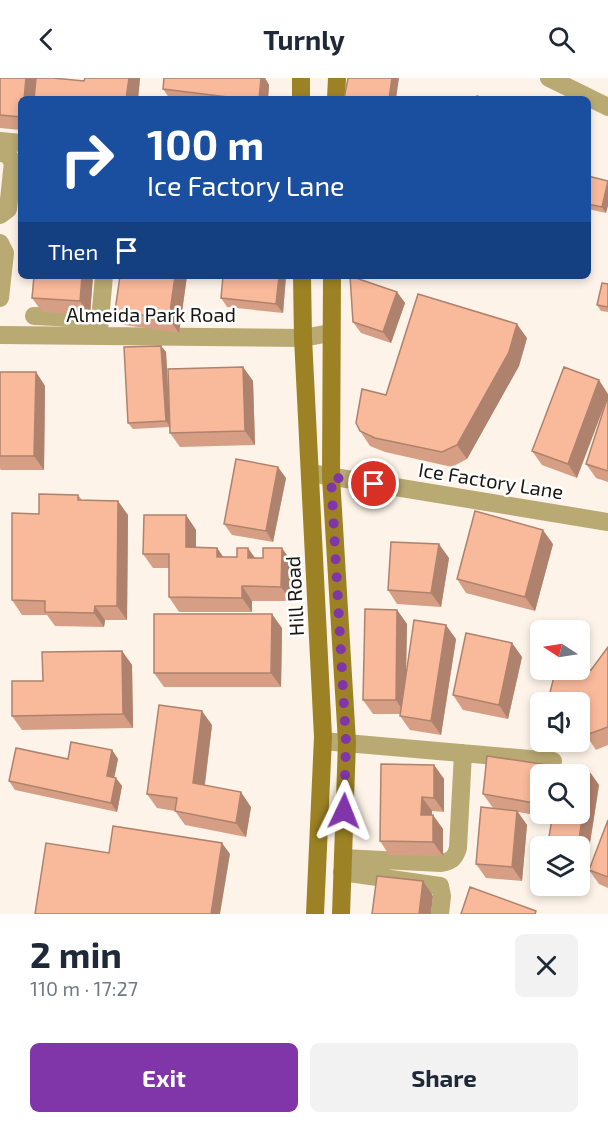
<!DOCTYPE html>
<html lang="en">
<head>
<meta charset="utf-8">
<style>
	body { margin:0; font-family:"Exo 2",sans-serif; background:#f2f2f3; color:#1f2937; height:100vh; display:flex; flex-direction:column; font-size:22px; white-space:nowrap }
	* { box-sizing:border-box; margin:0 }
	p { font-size:20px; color:#747a83 }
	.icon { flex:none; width:33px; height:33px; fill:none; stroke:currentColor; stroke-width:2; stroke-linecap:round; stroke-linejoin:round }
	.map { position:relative; height:836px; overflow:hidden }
	.panel { display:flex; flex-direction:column; background:#fff; flex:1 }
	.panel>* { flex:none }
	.banner { position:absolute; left:18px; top:18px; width:573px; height:183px; border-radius:9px; box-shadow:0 3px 9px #0003; background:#1a4fa0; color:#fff; overflow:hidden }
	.needle { width:39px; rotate:282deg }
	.fabs { position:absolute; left:530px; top:542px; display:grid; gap:12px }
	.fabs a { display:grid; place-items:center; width:60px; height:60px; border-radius:9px; background:#fff; box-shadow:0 3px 9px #0003; font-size:30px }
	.pin { position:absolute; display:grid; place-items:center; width:51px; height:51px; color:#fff; margin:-26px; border:3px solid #fff; border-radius:50%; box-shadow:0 2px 6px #0007 }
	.me { position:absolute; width:66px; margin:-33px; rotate:2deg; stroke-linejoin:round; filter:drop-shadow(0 0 4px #0008) }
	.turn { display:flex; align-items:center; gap:21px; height:126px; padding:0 30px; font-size:27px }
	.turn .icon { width:78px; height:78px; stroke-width:2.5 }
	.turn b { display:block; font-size:42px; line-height:51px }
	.then { display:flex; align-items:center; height:57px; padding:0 30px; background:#0003; gap:12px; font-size:22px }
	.round { display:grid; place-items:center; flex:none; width:63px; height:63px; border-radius:9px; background:#f2f2f3 }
	.overview { display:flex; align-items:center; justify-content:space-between; height:102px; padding:0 30px }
	h1 { font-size:36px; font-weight:700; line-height:45px }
	.button { display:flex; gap:12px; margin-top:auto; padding:12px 30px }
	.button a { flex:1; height:69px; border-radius:9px; background:#8036a9; color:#fff; font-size:24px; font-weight:700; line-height:69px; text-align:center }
	.button a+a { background:#f2f2f3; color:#1f2937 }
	header { display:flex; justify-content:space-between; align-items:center; height:78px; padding:0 30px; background:#fff; font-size:27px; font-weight:700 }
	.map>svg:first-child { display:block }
</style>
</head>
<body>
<header><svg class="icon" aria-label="back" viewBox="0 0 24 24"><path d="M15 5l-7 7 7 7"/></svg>Turnly<svg class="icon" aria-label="search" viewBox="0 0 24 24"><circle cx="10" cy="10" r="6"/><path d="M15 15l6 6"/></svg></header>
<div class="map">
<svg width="608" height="836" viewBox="0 0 608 836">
	<rect width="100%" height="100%" fill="#fdf3e8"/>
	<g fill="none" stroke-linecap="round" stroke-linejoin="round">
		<path stroke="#b9a972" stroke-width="18" d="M549,0l59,29
			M0,63l21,2
			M0,75l7,1 6,8 -5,47 -8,6
			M0,165l5,10 -5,45
			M34,238l66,3
			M99,253l5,-55
			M0,257l303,3 27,-5
			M310,395l298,49
			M323,663l230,20
			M343,780l98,5c11,-2 14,-5 17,-15l5,-95
			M342,794l98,14 2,10 -2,18"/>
		<path stroke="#9c8224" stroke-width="18" d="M301,0v21
			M336,21l1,-21
			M302,198l1,62 20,399 -8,177
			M332,198l-1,201 16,265 -6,172"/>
	</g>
	<path fill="#d69f85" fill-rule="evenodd" d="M0,0l84,3 1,-3h55l-2,21h-117v31l-21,-2z
		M164,0h101l4,7 -1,14h-98l-7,-10z
		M588,98l18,37 -18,-4z
		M34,198h59l-3,39 -48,-3 -10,-14z
		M187,198l-8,57 -54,-8 -10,-14z
		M286,198l-3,37 -56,-6 -6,-9z
		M608,206v28l-7,-1 -4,-6z
		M397,214l8,11 -14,40 -30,-10 -8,-11z
		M527,260l-8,28 -52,93 -15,8 -67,-15 -15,-6 -10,-15 26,-36z
		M161,268l5,6 4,75 -37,2 -5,-6z
		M243,289l10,14 2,64 -75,2 -10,-14z
		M564,289l13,111 -35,-13 -10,-14z
		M0,294h36l9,14 -1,84h-43l-1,-1z
		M608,318v86l-12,-4 -10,-14z
		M286,400l-13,64 -41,-7 -8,-11z
		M78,417l4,5 46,15 -1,105h-22l-1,7 -49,-1 -8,-11h-25l-10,-15 27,-86z
		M186,437l10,15v18h21l6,9 32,1 37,4 -1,39h-39v11h-73l-10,-15v-29h-16l-10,-14z
		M553,466l-18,67 -69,-18 -9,-14z
		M449,480l-8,49 -44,-3 -9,-14z
		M397,532l10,14 -1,53 50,-38 -15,96 -31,-5 -10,-14 1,-2h-28l-10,-14z
		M282,550l-1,59h-117l-10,-14z
		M512,565l10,14 -14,62 -45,-9 -10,-15z
		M608,569v98l-12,5 -10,-15 -5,-18h-2v-15h-29l-2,-2 43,-30z
		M122,573l10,14 1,63 -111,2 -10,-14 31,-35z
		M212,647l-7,60 46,22 -5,30 -61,-12 -10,-14 -18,-3 -10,-14z
		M112,672l6,9 -4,18 8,9 -5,26 -102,-22 -6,-9 59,-22z
		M487,678l102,15 10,14 -12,77 -8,-1v-15h-29l-2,-3 4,-25 -34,-6 9,13 -5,56 -36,-3 -10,-14 5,-57 16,2 -4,-1 -10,-14zM540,696h39v39h-39z
		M434,687l10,14v33l-12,-1v4l11,14v27l-54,-1 -9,-14z
		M608,742v68l-9,-4 -10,-14z"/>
	<path fill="#ae826c" d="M26,0h12l-2,21h-12z
		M129,0h11l-2,21h-12z
		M261,0h4l4,7 -1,14h-9z
		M392,0h7l-3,21h-7z
		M608,104v24l-2,7 -4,-6z
		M82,198h11l-3,39 -10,-14z
		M175,198h12l-8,57 -10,-14z
		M279,198h7l-3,37 -7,-9z
		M397,214l8,11 -14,40 -8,-11z
		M517,246l10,14 -8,28 -52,93 -10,-14z
		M161,268l5,6 4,75 -4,-6z
		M243,289l10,14 2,64 -10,-14z
		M36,294l9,14 -1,84 -10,-14z
		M599,302l9,14v2l-31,82 -9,-14z
		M278,389l8,11 -13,64 -7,-11z
		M118,423l10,14 -1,105 -10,-14z
		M186,437l10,15v32l-10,-15z
		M543,452l10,14 -18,67 -10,-14z
		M439,466l10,14 -8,49 -10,-14z
		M217,470l10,14 -10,-5z
		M248,470l10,14 -10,-4z
		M282,470l10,14 -1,39 -10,-14z
		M242,508l10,15v11l-10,-14z
		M95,528l10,14 -1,7 -10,-14z
		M397,532l10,14 -2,90 -9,-14z
		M272,536l10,14 -1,59 -10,-14z
		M446,547l10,14 -15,96 -10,-14z
		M512,565l10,14 -14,62 -9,-14z
		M122,573l10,14 1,63 -10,-14z
		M202,633l10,14 -9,72 -10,-14z
		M112,672l6,9 -5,25 -6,-8z
		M434,687l10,14v33l-10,-14z
		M589,693l10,14 -12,77 -8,-12v-4h-1z
		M116,700l6,8 -5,26 -6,-9z
		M241,714l10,15 -5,30 -10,-14z
		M422,719l10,14 -1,18 -10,-14z
		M517,733l10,14 -5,56 -10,-14z
		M433,737l10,14v27l-10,-14z
		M222,765l8,11 -10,60h-9z
		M423,803l10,15 -2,18h-12z"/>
	<path fill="#f9b99b" stroke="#ae826c" stroke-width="1.5" d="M0,0h26l-2,21h-3v18l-21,-2z
		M36,0h17l31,3 1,-3h44l-3,21h-92z
		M164,0h97l-2,21h-15l-81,-10z
		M348,0h44l-3,21h-45z
		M477,18l9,3h-10z
		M588,98l20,5 -6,26 -14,-3z
		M34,198h48l-2,25 -48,-3z
		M120,198h55l-6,43 -54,-8z
		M223,198h56l-3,28 -55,-6z
		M350,198l47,16 -14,40 -30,-10z
		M602,205l6,1v23l-11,-2z
		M418,216l99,30 -8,28 -52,93 -15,7 -67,-14 -15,-7 -4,-8 6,-34 24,6z
		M161,268l5,75 -38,2 -4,-76z
		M243,289l2,64 -75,2 -2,-64z
		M564,289l35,13 -31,84 -36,-13z
		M0,294h36l-2,84h-34z
		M608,318v75l-22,-7z
		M236,381l42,8 -12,64 -42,-7z
		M39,416l39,1v5l40,1 -1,105h-22l-1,7 -49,-1v-11l-33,-1v-87l27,1z
		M475,433l68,19 -18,67 -68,-18z
		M144,437h42v32l31,1v9h20v-9h11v10h15v-10h19l-1,39 -39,-1v12l-73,-1v-43h-26z
		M391,464l48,2 -8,49 -43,-3z
		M365,531l32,1 -1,90h-33z
		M154,536h118l-1,59h-117z
		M414,542l32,5 -15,96 -31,-5z
		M466,555l46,10 -13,62 -46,-10z
		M608,569v80l-22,8 -7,-25v-8h-15l-16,-2 8,-31h23v-3l12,4z
		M122,573l1,63 -111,2v-35h31l-1,-29z
		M159,627l43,6 -9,72 48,9 -5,31 -61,-12 2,-13 -30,-4z
		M71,664l41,8 -5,26 9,2 -5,25 -102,-22 7,-33 52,11z
		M487,678l102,15 -11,75h-12l-18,-3 5,-30h26v-39h-39v30l-57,-10z
		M381,686l53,1v33l-12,-1 -1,18h12v27l-53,-1z
		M481,729l36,4 -5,56 -36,-3z
		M608,742v57l-19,-7z
		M113,748l109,17 -11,71h-176l11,-71 63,10z
		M377,798l46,5 -4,33h-47z
		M470,809l66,24 -1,3h-74z"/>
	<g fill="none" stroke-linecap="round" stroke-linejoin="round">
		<path stroke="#8036a9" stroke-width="10" stroke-dasharray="0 18" d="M344,733l2,-69 -15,-265 43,7"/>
	</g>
	<g text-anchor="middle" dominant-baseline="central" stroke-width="5" stroke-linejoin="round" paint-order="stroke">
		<g font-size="20" fill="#1a1713" stroke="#fff">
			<text x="151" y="236">Almeida Park Road</text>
			<text transform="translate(491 402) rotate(9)">Ice Factory Lane</text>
			<text transform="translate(294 518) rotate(-93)">Hill Road</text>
		</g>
	</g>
</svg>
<div class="fabs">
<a><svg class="needle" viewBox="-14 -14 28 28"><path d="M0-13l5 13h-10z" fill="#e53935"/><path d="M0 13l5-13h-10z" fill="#747a83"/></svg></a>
<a><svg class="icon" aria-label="sound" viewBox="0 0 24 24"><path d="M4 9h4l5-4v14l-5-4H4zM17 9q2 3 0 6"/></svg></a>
<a><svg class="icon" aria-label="search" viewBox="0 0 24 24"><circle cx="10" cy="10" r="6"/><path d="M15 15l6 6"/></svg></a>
<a><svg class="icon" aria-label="layers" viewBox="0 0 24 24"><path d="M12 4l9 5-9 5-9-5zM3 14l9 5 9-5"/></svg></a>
</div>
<div class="pin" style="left:374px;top:406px;background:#d93025"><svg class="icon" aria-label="arrive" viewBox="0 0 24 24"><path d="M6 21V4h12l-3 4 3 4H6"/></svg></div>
<svg class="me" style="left:344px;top:733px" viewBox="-20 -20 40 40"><path d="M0-17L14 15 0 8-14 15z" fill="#8036a9" stroke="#fff" stroke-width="4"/></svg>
<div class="banner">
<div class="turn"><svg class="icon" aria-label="right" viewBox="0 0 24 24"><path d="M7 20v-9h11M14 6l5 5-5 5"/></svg><div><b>100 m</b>Ice Factory Lane</div></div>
<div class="then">Then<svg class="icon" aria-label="arrive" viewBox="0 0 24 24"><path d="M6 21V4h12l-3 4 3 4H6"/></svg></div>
</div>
</div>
<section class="panel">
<div class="overview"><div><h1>2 min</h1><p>110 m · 17:27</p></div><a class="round"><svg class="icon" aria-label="close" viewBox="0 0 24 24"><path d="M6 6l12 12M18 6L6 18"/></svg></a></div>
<div class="button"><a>Exit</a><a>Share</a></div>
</section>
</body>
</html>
